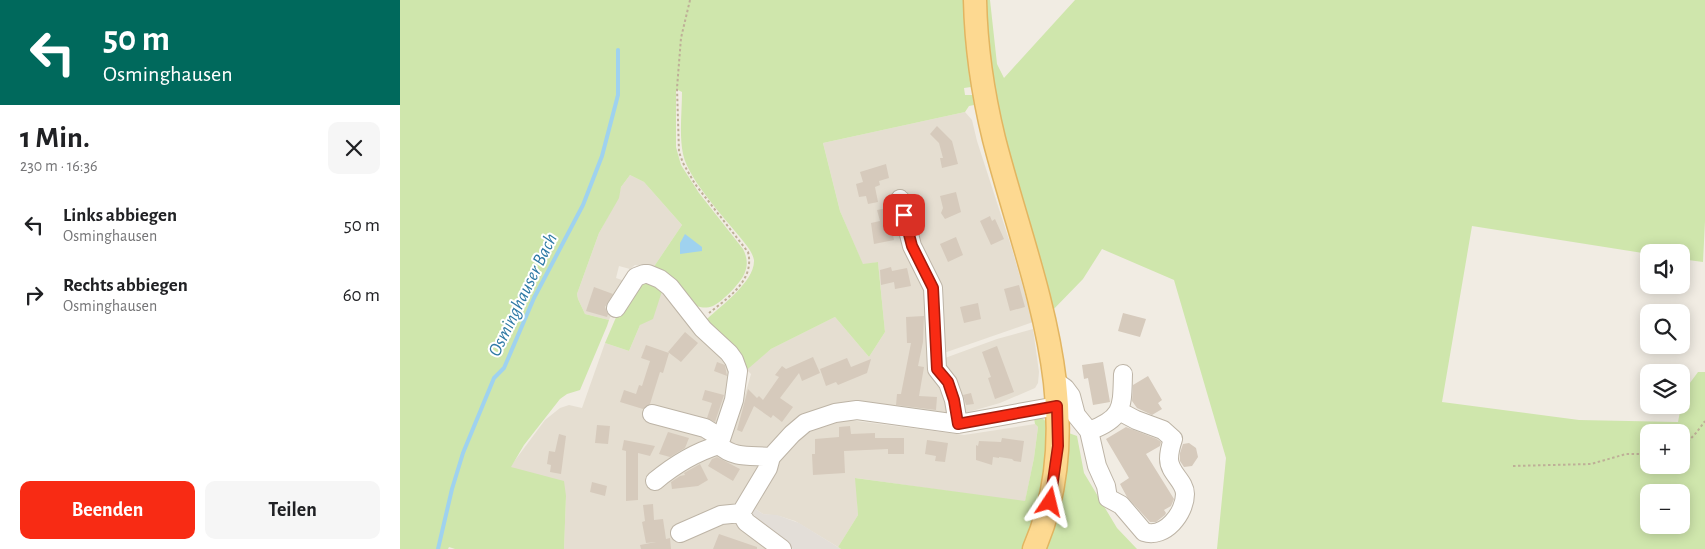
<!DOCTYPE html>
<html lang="de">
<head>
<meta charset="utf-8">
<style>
	body { margin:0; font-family:"Alegreya Sans",sans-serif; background:#f6f6f6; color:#202124; height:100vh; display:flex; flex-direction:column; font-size:19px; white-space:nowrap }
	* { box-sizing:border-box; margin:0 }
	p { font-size:16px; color:#757577 }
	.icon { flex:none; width:28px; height:28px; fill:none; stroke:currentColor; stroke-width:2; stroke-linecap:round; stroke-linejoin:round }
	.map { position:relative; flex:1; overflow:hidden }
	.side { display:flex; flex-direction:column; background:#fff; width:400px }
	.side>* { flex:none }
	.guide { background:#00695c; color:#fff; overflow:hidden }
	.fabs { position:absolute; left:1240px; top:244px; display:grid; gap:10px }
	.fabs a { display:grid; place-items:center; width:50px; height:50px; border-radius:10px; background:#fff; box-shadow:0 2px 12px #0003; font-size:25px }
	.pin { position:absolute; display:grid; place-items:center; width:42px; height:42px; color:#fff; margin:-21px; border-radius:10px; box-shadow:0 2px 8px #0006 }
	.me { position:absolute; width:55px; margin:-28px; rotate:10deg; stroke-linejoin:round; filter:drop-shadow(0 0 4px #0008) }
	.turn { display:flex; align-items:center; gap:18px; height:105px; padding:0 20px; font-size:22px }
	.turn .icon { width:65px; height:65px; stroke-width:2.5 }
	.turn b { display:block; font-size:35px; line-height:42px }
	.round { display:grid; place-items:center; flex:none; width:52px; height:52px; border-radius:10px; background:#f6f6f6 }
	.head { display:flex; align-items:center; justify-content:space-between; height:85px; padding:0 20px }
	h1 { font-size:30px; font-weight:700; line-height:38px }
	.button { display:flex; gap:10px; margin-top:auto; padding:10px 20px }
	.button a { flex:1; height:58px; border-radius:10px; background:#f82b14; color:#fff; font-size:20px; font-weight:700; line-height:58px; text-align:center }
	.button a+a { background:#f6f6f6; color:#202124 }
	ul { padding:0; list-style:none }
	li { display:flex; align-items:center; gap:15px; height:70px; padding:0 20px }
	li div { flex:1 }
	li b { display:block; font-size:19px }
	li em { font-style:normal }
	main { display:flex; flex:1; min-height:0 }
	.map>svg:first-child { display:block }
</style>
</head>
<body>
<main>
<section class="side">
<div class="guide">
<div class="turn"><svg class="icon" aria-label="left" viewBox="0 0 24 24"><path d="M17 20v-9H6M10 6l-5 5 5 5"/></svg><div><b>50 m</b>Osminghausen</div></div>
</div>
<div class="head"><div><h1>1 Min.</h1><p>230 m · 16:36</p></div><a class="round"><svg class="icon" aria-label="close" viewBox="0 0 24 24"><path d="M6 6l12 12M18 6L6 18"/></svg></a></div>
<ul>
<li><svg class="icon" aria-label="left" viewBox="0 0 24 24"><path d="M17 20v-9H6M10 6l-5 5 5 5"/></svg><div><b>Links abbiegen</b><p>Osminghausen</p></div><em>50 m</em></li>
<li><svg class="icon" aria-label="right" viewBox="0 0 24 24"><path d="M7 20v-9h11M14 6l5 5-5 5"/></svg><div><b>Rechts abbiegen</b><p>Osminghausen</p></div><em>60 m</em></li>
</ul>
<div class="button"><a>Beenden</a><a>Teilen</a></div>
</section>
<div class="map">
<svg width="1305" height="549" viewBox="0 0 1305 549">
	<rect width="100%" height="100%" fill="#f1ece3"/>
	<path fill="#e5ded1" d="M565,112l7,8 5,21 35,108 21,73 -92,32 -1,-1 -3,-62 -22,-47 -7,-28 2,-12 -3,-13 -12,3 15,58 19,37 4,36v43l14,22 4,24 -31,-2 -58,-8h-23l-29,9 -15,9 -26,24 -11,4 -9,1 -21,-5 11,-30 12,-42 -5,-5 25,-20 64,-32 34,40 16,-25 -7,-70 -15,3 -23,-54 -17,-68z
		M230,175l14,7 38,43 -29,43 -18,-3 -5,4 -11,-3 -3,12 9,3 -16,39 -24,-6 -7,-15 -1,-5 22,-61 19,-35 3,-11z
		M263,288l71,85 -19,78 48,13 -21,35 31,50h-209l2,-53 -56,-29 35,-47 15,-12 9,-3 13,3 23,-65 24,8 11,-26z
		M633,329l6,43 -1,11 -3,5 -35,15 -35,10 -25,-51 5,-4 52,-19z
		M449,420l115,15 71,-11 3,3 -4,31 -9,44 -169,-24 2,37 -20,32 -43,-26 -16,-5 -16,-2 -12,-8 28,-48 20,-22 12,-7 19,-6z"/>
	<path fill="#e3ded8" d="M351,506l12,8 14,1 22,8 42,26h-48l-42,-31z"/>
	<path fill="#cfe6ac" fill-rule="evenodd" d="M0,0h563l3,48 5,39 -7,1 1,7h8l1,10 -5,1 -4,6 -142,31 17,68 23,53 15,-2 7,70 -16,25 -34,-40 -64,32 -29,25 -36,-51 1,-4c15,-14 48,-38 47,-59 -1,-5 -4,-10 -7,-14 -18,-24 -58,-64 -64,-92 -4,-20 -1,-42 -1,-62l-6,-3v58l5,18 18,28 44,56c4,8 5,15 2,23 -3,10 -23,30 -32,34 -6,2 -10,2 -16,0l-53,-37 -4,-3 13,2 29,-43 -38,-43 -14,-7 -9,12 -2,11 -20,35 -22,61 1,5 7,15 24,6 -2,6 -27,64 -13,4 -7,5 -36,46 -13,22 53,14 2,15 -2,53h-109l-6,-2 -1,2h-48z
		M582,0h8l7,64 7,14 71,-78h630v221l-2,41 -22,-3v-7l-32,2 -177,-28 -30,176 137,18 99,2 6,-31 14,-19h7v177h-488l9,-91 -52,-178 -72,-31 -19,30 -34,35 -54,-204zM1249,432h32v33h-32zM1249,492h32v33h-32z
		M240,279l23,9 -10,31 -13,6 -11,26 -24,-8 15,-35z
		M638,417l5,2 6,5v37l-23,88h-185l-3,-2 20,-32 -3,-37 170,23 9,-43 4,-31 -3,-3 -1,-6z
		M666,432l11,4 7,37 33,55 20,21h-91l8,-27z"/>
	<path fill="#9fd2ef" d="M285,234l17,13v4l-22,3v-11z"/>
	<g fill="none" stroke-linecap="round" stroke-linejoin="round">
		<path stroke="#9fd2ef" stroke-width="4" d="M38,549l14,-60 11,-36 31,-75 10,-10 30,-70 49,-93 19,-49 16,-61v-45"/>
	</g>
	<path fill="#d6cabc" d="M537,126l15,15 6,23 -16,4 -2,-10h3l-4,-15 -9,-9z
		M486,164l3,14 -10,3 1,4 -5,2 3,15 -10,2 -2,-8 -7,1 -3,-13 7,-2 -3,-10z
		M556,192l5,20 -16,7 -4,-6 2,-5 -3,-12z
		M487,208l7,32 -20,4 -3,-21 9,-2 -3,-11z
		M590,216l2,5 3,-2 9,20 -13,6 -11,-24z
		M556,237l7,18 -15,7 -8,-18z
		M491,267l1,4 15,-3 4,18 -16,3 -1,-7 -13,3 -1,-15z
		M619,285l6,22 -15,4 -6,-22z
		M194,287l19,7 -8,13 3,7 -1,3 -21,-6z
		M578,303l3,16 -17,4 -4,-16z
		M723,313l23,6 -6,18 -22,-6z
		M524,316l-1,26 -5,24 6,1 -5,29 18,1 -1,13 -40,-5 1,-11h4l10,-51h-4l-1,-26z
		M285,332l13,11 -17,19 -13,-10z
		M246,345l23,8 -6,20 -3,-1 -10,32 -7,5 -23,-7 4,-12 12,4 3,-9 3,1 8,-25 -9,-3z
		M597,346l17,46 -19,7 -7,-21 3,-1 -9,-25z
		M413,357l7,16 -18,8 -3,-8 -19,25 13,9 -11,15 -9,-7 -2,3 -17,-12 -12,26 -5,-2 11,-41 9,9 2,-2 4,4 16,-23 -4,-2 7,-9 4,3z
		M447,358l4,9 20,-8 -4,14 -29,12 -2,-3 -10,4 -6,-17z
		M317,362l8,3 2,11 -13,-5z
		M703,362l7,40 -17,3 -5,-27 -4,1 -2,-14z
		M748,376l14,24 -4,3 4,6 -10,6 -15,-7 -5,-7 1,-16z
		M305,390l19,5 -9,27 -8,-4 5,-15 -10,-3z
		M571,393l3,11 -8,1 -3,-10z
		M197,425l13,1 -2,18 -13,-1z
		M450,426l1,8 24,-1v5h29v16h-16v-5l-44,2 1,22 -32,2 -1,-21h3v-15l24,-2v-10z
		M726,427l31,12 4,3 -1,4 -14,8 28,45 -3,7 -7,4 2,3 -1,2 -9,7h-6l-23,-25 -7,-13 9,-6 -23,-39z
		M268,432l21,6 -4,10 -15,9 -11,-3z
		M159,434l7,2 -5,38 -11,-2 1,-7 -4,-1 2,-13 6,1z
		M602,438l22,3 -3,21 -7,-1 -2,-2 -13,-2v1l-6,-1 -1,8 -16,-5v-15l2,1 1,-5 22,1z
		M224,440l31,6 -5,10 -12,-3v47l-12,1v-50l-4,-1z
		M527,440l21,3 -3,19 -10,-1 1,-5 -11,-2z
		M789,443l7,5 2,9 -6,9 -8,1 -4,-6v-8l3,-9z
		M317,457l23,12 -7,12 -25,-15 4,-7z
		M300,464l8,16 -10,6 -26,3 -1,-7 9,-6 5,-1 -1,-2z
		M192,482l15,4 -2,10 -15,-4z
		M253,504l1,16 9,-1 3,20 4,-1 1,11h-30l-1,-4 16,-3 -10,1 -4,-21 3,-1 -2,-16z
		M319,534l38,13v2h-44z"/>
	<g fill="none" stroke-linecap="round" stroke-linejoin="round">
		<g stroke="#bdb4a6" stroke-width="20">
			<path id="minor" d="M500,199l12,47 21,42 4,81 11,14 6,17 4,24
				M216,308l20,-31 8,-3h4l12,5 10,8 33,42 26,24 5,7 4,11 -4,29 -15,45c15,14 33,10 52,12
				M655,381l10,7 6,8 5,19 13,16 8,35 9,20 2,12 13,7 23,27c21,7 41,-19 41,-38 0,-13 -16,-21 -16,-35 0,-7 2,-14 4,-20l-10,-9 -27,-10 -17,-9
				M252,414l53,14 16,10
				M689,431c35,-13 33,-24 34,-57
				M255,481c18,-15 41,-29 64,-36
				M280,533l41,-18 20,-2
				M382,549l-36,-27 -5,-9 27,-45 3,-11 21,-23 13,-11 30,-10 22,-3 101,14 99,-18"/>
		</g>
		<g stroke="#e2b561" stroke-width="25">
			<path id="major" d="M575,0c1,47 8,94 19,139 34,133 99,274 40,410"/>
		</g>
		<path stroke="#beaf97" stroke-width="2" stroke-dasharray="2.5 2.5" stroke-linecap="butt" d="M290,0l-9,38 -4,50 2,64 4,11 12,21 53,68c7,28 -19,45 -39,61
			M1281,449l15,-16 9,-12
			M1113,466l78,-2 35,-10h23"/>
		<use href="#minor" stroke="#fff" stroke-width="18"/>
		<use href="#major" stroke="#fdd991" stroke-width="22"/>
	</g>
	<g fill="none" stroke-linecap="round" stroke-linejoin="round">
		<g stroke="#a11c0d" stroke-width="12">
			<path id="route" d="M504,215l8,31 21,42 4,81 11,13 6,18 4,24 99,-18 1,40 -8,56"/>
		</g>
		<use href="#route" stroke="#f82b14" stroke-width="9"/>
	</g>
	<g text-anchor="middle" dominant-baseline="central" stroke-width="4" stroke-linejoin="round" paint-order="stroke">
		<g font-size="19" font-style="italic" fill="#2e79a5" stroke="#fff">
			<text transform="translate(123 295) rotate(-64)">Osminghauser Bach</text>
		</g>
	</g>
</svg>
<div class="fabs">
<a><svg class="icon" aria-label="sound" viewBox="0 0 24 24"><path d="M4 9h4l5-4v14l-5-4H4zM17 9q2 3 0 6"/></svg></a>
<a><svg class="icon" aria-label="search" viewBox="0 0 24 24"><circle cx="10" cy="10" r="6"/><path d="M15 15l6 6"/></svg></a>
<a><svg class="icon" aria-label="layers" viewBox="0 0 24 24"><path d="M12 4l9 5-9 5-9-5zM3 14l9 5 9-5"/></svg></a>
<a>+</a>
<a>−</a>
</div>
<div class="pin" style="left:504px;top:215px;background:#d93025"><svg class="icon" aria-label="arrive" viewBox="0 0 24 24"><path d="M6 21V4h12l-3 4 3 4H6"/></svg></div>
<svg class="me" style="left:650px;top:502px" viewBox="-20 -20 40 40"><path d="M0-17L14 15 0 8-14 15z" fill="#f82b14" stroke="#fff" stroke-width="4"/></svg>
</div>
</main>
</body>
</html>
